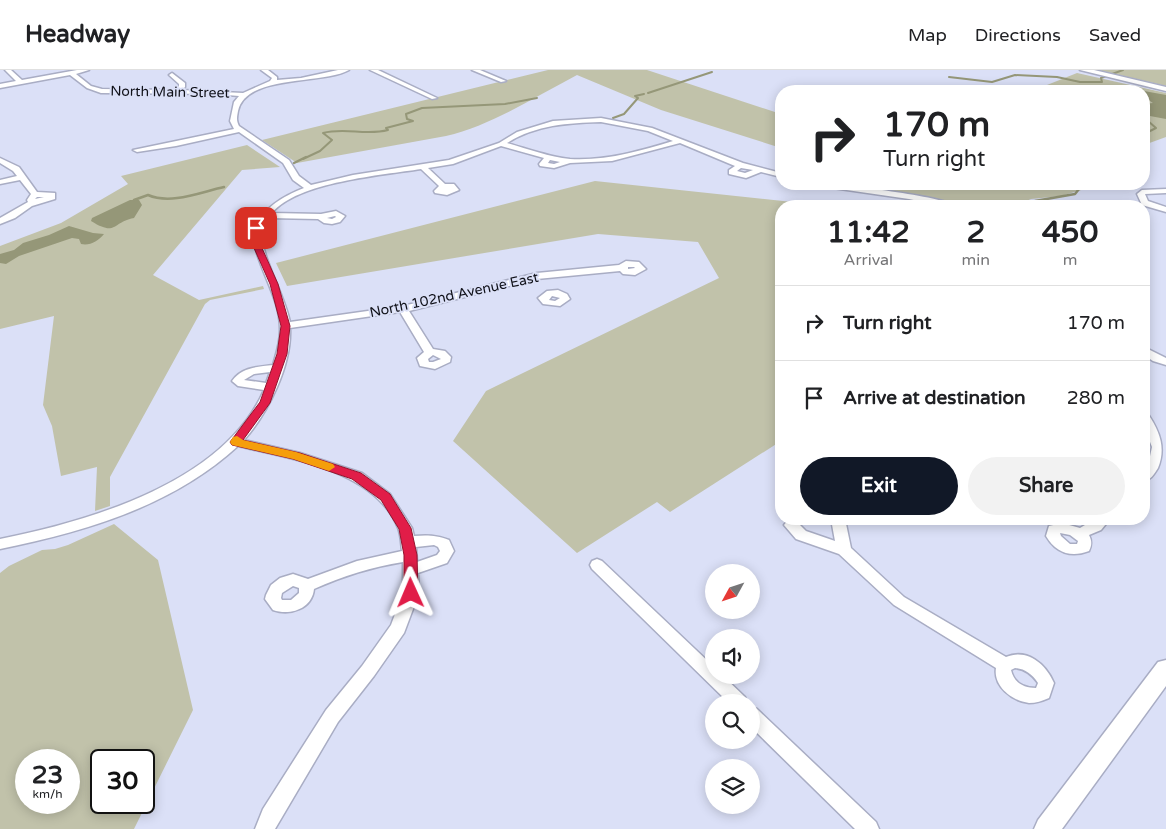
<!DOCTYPE html>
<html lang="en">
<head>
<meta charset="utf-8">
<style>
	body { margin:0; font-family:"Varela Round",sans-serif; background:#f2f2f2; color:#202124; height:100vh; display:flex; flex-direction:column; font-size:19px; white-space:nowrap }
	* { box-sizing:border-box; margin:0 }
	p { font-size:16px; color:#757577 }
	.icon { flex:none; width:28px; height:28px; fill:none; stroke:currentColor; stroke-width:2; stroke-linecap:round; stroke-linejoin:round }
	.map { position:relative; flex:1; overflow:hidden }
	.details { position:absolute; left:775px; top:130px; width:375px; height:325px; display:flex; flex-direction:column; background:#fff; border-radius:20px; box-shadow:0 2px 12px #0003 }
	.details>* { flex:none }
	.banner { position:absolute; left:775px; top:15px; width:375px; height:105px; border-radius:20px; box-shadow:0 2px 12px #0003; background:#fff; color:#202124; overflow:hidden }
	.needle { width:32px; rotate:230deg }
	.tools { position:absolute; left:705px; top:494px; display:grid; gap:10px }
	.tools a { display:grid; place-items:center; width:55px; height:55px; border-radius:50%; background:#fff; box-shadow:0 2px 12px #0003; font-size:25px }
	.speed { position:absolute; left:15px; top:679px; display:flex; gap:10px; font-size:25px; font-weight:700; text-align:center }
	.speed>* { display:grid; place-content:center; width:65px; height:65px; border-radius:50%; background:#fff; box-shadow:0 2px 12px #0003; line-height:1 }
	.speed small { font-size:12px; font-weight:400 }
	.speed .limit { border:2px solid #111; border-radius:8px; background:#fff; color:#111 }
	.pin { position:absolute; display:grid; place-items:center; width:42px; height:42px; color:#fff; margin:-21px; border-radius:10px; box-shadow:0 2px 8px #0006 }
	.me { position:absolute; width:55px; margin:-28px; rotate:359deg; stroke-linejoin:round; filter:drop-shadow(0 0 4px #0008) }
	.turn { display:flex; align-items:center; gap:18px; height:105px; padding:0 25px; font-size:22px }
	.turn .icon { width:65px; height:65px; stroke-width:2.5 }
	.turn b { display:block; font-size:35px; line-height:42px }
	.eta { display:flex; justify-content:space-evenly; align-items:center; height:85px; text-align:center }
	.eta b { font-size:30px; font-weight:700; line-height:35px }
	.action { display:flex; gap:10px; margin-top:auto; padding:10px 25px }
	.action a { flex:1; height:58px; border-radius:30px; background:#111827; color:#fff; font-size:20px; font-weight:700; line-height:58px; text-align:center }
	.action a+a { background:#f2f2f2; color:#202124 }
	ul { padding:0; list-style:none }
	li { display:flex; align-items:center; gap:15px; height:75px; padding:0 25px; border-top:1px solid #e0e0e0 }
	li div { flex:1 }
	li b { display:block; font-size:19px }
	li em { font-style:normal }
	header { display:flex; align-items:center; gap:30px; box-sizing:border-box; height:70px; padding:0 25px; background:#fff; border-bottom:1px solid #e0e0e0 }
	header strong { font-size:24px }
	nav { display:flex; gap:28px; margin-inline-start:auto; font-size:18px }
	.map>svg:first-child { display:block }
</style>
</head>
<body>
<header>
<strong>Headway</strong>
<nav><a>Map</a><a>Directions</a><a>Saved</a></nav>
</header>
<div class="map">
<svg width="1166" height="759" viewBox="0 0 1166 759">
	<rect width="100%" height="100%" fill="#dbe0f7"/>
	<path fill="#c1c2aa" fill-rule="evenodd" d="M548,0h99l134,44v34l-120,-38 -84,-35c-42,22 -85,50 -131,61l-149,27 -35,-23z
		M1098,0h68v16z
		M1077,3l89,20v44l-22,8v-54h-112z
		M247,75l33,22 -38,3 -89,105 46,25 64,-14 1,3 -54,11 -5,4 -95,173v29l-15,5 2,-44 -36,9 -9,-50 -9,-21 11,-89 -54,13v-83l61,-23 67,-39 -7,-8z
		M595,111l235,25h-49v235l-111,71 -13,-10 -80,51 -124,-112 33,-50 233,-113 -21,-36 -100,-8 -311,52 -11,-23z
		M891,114h197v4l-27,8 -30,3 -17,7h-54l-72,-14z
		M114,454l44,36 35,150 -59,119h-134v-256l9,-7 33,-16 13,-1 13,-4zM26,690h43v42h-43zM101,690h43v42h-43z"/>
	<path fill="#959778" d="M1144,21l22,4v24l-16,-3 -2,6 -2,-1 1,-2 -3,-3v-12l9,-1 -9,-6z
		M130,130h9l3,5 -8,13c-22,4 -17,19 -43,3l1,-3z
		M69,156l24,7 11,1c-6,7 -14,12 -23,10l-2,-5 -7,-1 -53,18 -13,8 -6,-1v-9l14,-4 9,-7 26,-8z"/>
	<g fill="none" stroke-linecap="round" stroke-linejoin="round">
		<path stroke="#959778" stroke-width="2" d="M949,7l43,5 23,-7 42,2 23,5h22l-1,-4 22,-8
			M648,23l64,-21
			M613,48l11,-4 14,-16 -3,-2 9,-2
			M1144,64l12,-6 -8,-7
			M303,89l17,-8 12,-11 -9,-7c22,-6 43,3 65,-3l-2,-2 27,-7 -6,-2 -1,-5 16,-6 83,-4 32,-6"/>
		<path stroke="#959778" stroke-width="2.5" d="M294,93l12,-6
			M134,130l14,-5c23,10 53,-3 76,-8
			M1026,136l9,-5 40,-7 8,-10"/>
		<g stroke="#a9adc4" stroke-width="3">
			<path id="minor" d="M5,0h6l11,10 55,-10h12l-13,4 15,12 11,3 73,1 4,-4v-2l-10,-9 3,-2 13,10v4l-3,3 61,3 27,-12 2,-3 -11,-8h7l9,7v3l24,-2 37,-8h11c-27,15 -103,4 -111,41 -1,6 -2,9 1,15l50,34 10,16 12,9 42,-10 96,-15 50,-17 18,-11 36,-11 48,-3 51,10 91,35 38,10v4l-20,-5 -15,6 -17,-4v-4l6,-4 -55,-23 -68,18 -42,2 -16,5 -14,-2 -1,-2 5,-6 -43,-12 -48,18 -25,4 17,16h9l5,6 -12,5 -12,-2 -1,-2 5,-5 -18,-17c-38,6 -124,13 -149,44l49,1 15,-3 9,5 -5,6 -8,2 -8,-1 -6,-4 -49,-1 -9,10c3,34 23,62 30,94l113,-16 134,-33 82,-8 7,-4 13,1 7,7 -11,6 -12,-1 -3,-3 -83,8 -128,32 24,38 12,2 6,6 -1,5 -15,7 -15,-3 -3,-8 7,-6 -24,-40 -110,16c2,37 -22,85 -46,112l56,13 62,20 28,21 22,34 2,8c13,-1 22,-1 35,4l5,11 -7,12 -29,10 1,20 -15,40 -30,43 -36,46 -63,107h-20l8,-20 63,-99 36,-44 29,-41 12,-32v-31c-31,5 -60,14 -89,27 -2,20 -24,27 -41,21l-8,-11 1,-4 5,-10 9,-7 13,-4 15,5 49,-18 45,-10c-1,-7 -1,-16 -4,-23 -23,-58 -107,-69 -160,-82 -65,60 -154,86 -238,103v-10c90,-18 224,-57 264,-149l-26,-4 -6,-5c10,-14 25,-14 41,-16 3,-11 7,-22 7,-34 1,-35 -26,-66 -28,-103 15,-21 27,-30 52,-40l-11,-8 -10,-17 -44,-31 -63,14 -39,6 -4,-2 101,-21 -4,-8 4,-19 5,-6 -24,-2 -114,-1 -14,-5 -17,-13 -70,13v-4l16,-3zM601,52l47,9 25,10c-33,10 -67,20 -103,18 -21,-2 -42,-10 -63,-16 29,-18 60,-20 94,-21zM550,90l10,2 -6,2 -6,-1zM741,98l12,2 -8,3 -8,-2zM335,146l1,1 -4,2 -5,-1zM628,197h6l1,1 -7,1zM433,285l8,4 -8,3h-4l-1,-3zM270,302l-4,11 -22,-3 10,-6zM434,475l4,2 2,4 -3,4 -20,7 -1,-15zM293,516l6,2v5l-8,7h-9l-1,-2 1,-5z
				M370,0h8l59,28 -5,1z
				M472,0h8l26,11 -5,1z
				M0,88l19,9 18,25 18,1v6l-23,7 -17,12 -15,6v-6l28,-16 -1,-2 4,-6 -11,-14 -20,4v-4l17,-4 -4,-5 -13,-8zM37,127h7l-9,2z
				M815,114c20,-1 128,12 141,22h-14l-33,-7 -90,-13z
				M1166,119v4l-21,1 3,7 18,6v5l-24,-7 -5,-11 5,-4z
				M558,220l9,4 3,5 -10,7 -17,-2 -5,-6 9,-7zM552,226l8,2 -5,3 -6,-1z
				M1144,277l22,11v7l-13,-4 -9,-6z
				M1144,343l4,1c12,18 18,34 10,54 -4,6 -7,12 -14,13v-12l5,-8 3,-14 -8,-21z
				M789,449h16l-5,6 6,6 29,10 -4,-22h14l6,29 53,49 102,60c21,-9 40,7 48,26l-5,15c-7,3 -13,5 -20,5 -17,-2 -36,-17 -33,-35l-102,-63 -55,-51 -43,-15 -12,-14zM1015,598c10,1 17,6 23,15l-2,5c-12,0 -22,-5 -25,-18z
				M1095,449h15l-9,11 -12,5c3,6 3,10 0,16 -18,7 -33,2 -43,-15l3,-10 13,-3 18,5zM1060,463l10,2 8,6 -1,3h-7l-9,-8z
				M597,489l5,2 112,106v8h8l23,22 2,5h-19l-136,-133 -2,-4 2,-4z
				M751,637l6,2 119,113 3,7h-24l-104,-102z"/>
		</g>
		<g stroke="#a9adc4" stroke-width="3">
			<path id="tertiary" d="M1080,0h14l72,17v4z
				M1166,590v26l-104,143h-28l4,-9 120,-158z"/>
		</g>
		<use href="#minor" fill="#fff" fill-rule="evenodd"/>
		<use href="#tertiary" fill="#fff" fill-rule="evenodd"/>
	</g>
	<path fill="#e11d48" stroke="#92132f" d="M253,156l7,2 2,20 16,36 12,42 -3,28 -17,49 -27,37 57,13 61,20 29,21 21,34 6,27 1,38 -2,4 -5,2 -5,-2 -2,-4v-38l-5,-26 -18,-29 -29,-21 -59,-20 -61,-14 -2,-3 30,-40 17,-48 4,-28 -11,-42 -16,-36z"/>
	<path fill="#f59e0b" d="M237,366l6,4 53,12 37,12 2,3 -6,4 -36,-12 -61,-14 -2,-3 3,-5z"/>
	<g text-anchor="middle" dominant-baseline="central" stroke-width="4" stroke-linejoin="round" paint-order="stroke">
		<g font-size="14" fill="#101119" stroke="#dbe0f7">
			<text transform="translate(170 22) rotate(1)">North Main Street</text>
			<text transform="translate(454 225) rotate(-12)">North 102nd Avenue East</text>
		</g>
	</g>
</svg>
<div class="tools">
<a><svg class="needle" viewBox="-14 -14 28 28"><path d="M0-13l5 13h-10z" fill="#e53935"/><path d="M0 13l5-13h-10z" fill="#757577"/></svg></a>
<a><svg class="icon" aria-label="sound" viewBox="0 0 24 24"><path d="M4 9h4l5-4v14l-5-4H4zM17 9q2 3 0 6"/></svg></a>
<a><svg class="icon" aria-label="search" viewBox="0 0 24 24"><circle cx="10" cy="10" r="6"/><path d="M15 15l6 6"/></svg></a>
<a><svg class="icon" aria-label="layers" viewBox="0 0 24 24"><path d="M12 4l9 5-9 5-9-5zM3 14l9 5 9-5"/></svg></a>
</div>
<div class="speed"><div>23<small>km/h</small></div><div class="limit">30</div></div>
<div class="pin" style="left:256px;top:158px;background:#d93025"><svg class="icon" aria-label="arrive" viewBox="0 0 24 24"><path d="M6 21V4h12l-3 4 3 4H6"/></svg></div>
<svg class="me" style="left:411px;top:523px" viewBox="-20 -20 40 40"><path d="M0-17L14 15 0 8-14 15z" fill="#e11d48" stroke="#fff" stroke-width="4"/></svg>
<div class="banner">
<div class="turn"><svg class="icon" aria-label="right" viewBox="0 0 24 24"><path d="M7 20v-9h11M14 6l5 5-5 5"/></svg><div><b>170 m</b>Turn right</div></div>
</div>
<section class="details">
<div class="eta">
<div><b>11:42</b><p>Arrival</p></div>
<div><b>2</b><p>min</p></div>
<div><b>450</b><p>m</p></div>
</div>
<ul>
<li><svg class="icon" aria-label="right" viewBox="0 0 24 24"><path d="M7 20v-9h11M14 6l5 5-5 5"/></svg><div><b>Turn right</b></div><em>170 m</em></li>
<li><svg class="icon" aria-label="arrive" viewBox="0 0 24 24"><path d="M6 21V4h12l-3 4 3 4H6"/></svg><div><b>Arrive at destination</b></div><em>280 m</em></li>
</ul>
<div class="action"><a>Exit</a><a>Share</a></div>
</section>
</div>
</body>
</html>
